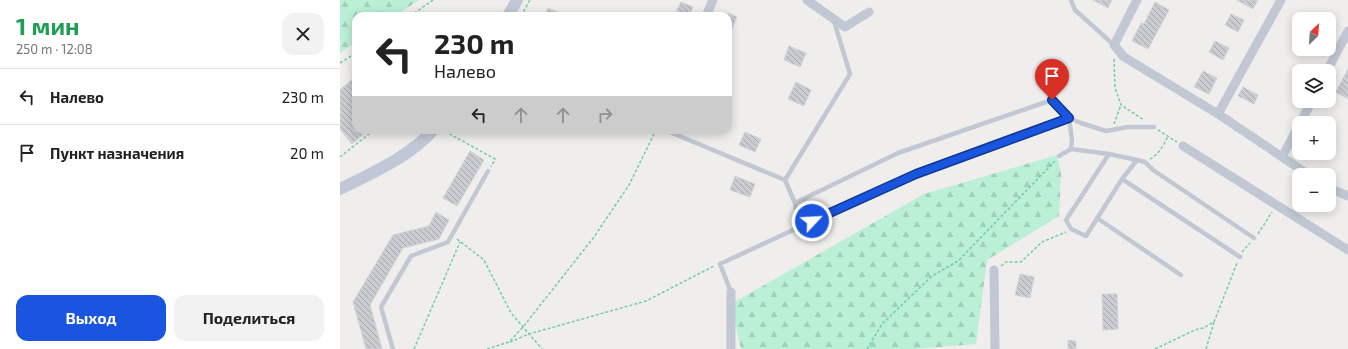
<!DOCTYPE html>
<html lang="ru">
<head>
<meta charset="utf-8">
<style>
	body { margin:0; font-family:"Exo 2",sans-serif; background:#f2f2f2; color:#222; height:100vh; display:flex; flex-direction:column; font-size:15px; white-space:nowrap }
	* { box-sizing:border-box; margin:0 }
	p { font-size:13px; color:#767676 }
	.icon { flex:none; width:22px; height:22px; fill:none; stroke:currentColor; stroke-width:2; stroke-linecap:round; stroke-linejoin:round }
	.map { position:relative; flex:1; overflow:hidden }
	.drawer { display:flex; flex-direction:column; background:#fff; width:340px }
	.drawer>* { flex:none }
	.top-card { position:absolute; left:12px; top:12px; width:380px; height:122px; border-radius:12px; box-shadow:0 2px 10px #0003; background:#fff; color:#222; overflow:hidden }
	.needle { width:26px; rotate:25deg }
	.controls { position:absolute; left:952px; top:12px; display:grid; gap:8px }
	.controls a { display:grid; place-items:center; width:44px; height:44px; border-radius:8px; background:#fff; box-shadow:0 2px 10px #0003; font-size:20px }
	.pin { position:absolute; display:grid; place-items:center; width:34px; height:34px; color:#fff; margin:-41px -17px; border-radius:50% 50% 50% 0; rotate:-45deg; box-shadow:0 0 4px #0007 }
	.pin .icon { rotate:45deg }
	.me { position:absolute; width:44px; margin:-22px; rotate:65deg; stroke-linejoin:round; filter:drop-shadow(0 0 3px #0008) }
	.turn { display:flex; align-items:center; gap:14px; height:84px; padding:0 16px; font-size:18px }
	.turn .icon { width:52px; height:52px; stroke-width:2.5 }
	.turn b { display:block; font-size:28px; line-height:34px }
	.lanes { display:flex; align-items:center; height:38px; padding:0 16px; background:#0003; justify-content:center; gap:20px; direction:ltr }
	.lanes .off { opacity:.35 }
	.round { display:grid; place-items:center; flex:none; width:42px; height:42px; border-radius:12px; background:#f2f2f2 }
	.summary { display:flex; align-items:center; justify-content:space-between; height:68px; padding:0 16px }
	h1 { font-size:24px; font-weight:700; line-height:30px; color:#1e9e55 }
	.action { display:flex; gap:8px; margin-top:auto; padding:8px 16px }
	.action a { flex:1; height:46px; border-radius:12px; background:#1955df; color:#fff; font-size:16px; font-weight:700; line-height:46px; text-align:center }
	.action a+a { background:#f2f2f2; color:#222 }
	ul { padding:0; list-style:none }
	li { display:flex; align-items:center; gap:12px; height:56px; padding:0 16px; border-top:1px solid #e0e0e0 }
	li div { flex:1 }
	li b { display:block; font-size:15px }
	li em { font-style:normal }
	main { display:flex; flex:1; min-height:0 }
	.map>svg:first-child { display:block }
</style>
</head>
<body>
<main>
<section class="drawer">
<div class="summary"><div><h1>1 мин</h1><p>250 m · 12:08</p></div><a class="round"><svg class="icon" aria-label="close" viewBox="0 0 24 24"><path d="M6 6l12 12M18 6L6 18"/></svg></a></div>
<ul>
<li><svg class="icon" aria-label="left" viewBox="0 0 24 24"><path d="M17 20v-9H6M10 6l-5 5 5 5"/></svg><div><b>Налево</b></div><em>230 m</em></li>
<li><svg class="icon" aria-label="arrive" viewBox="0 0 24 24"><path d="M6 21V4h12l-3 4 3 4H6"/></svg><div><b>Пункт назначения</b></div><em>20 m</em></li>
</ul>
<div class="action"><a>Выход</a><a>Поделиться</a></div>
</section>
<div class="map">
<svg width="1008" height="349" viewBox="0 0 1008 349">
	<defs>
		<pattern id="forest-firs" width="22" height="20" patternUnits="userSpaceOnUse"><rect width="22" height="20" fill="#bbefd6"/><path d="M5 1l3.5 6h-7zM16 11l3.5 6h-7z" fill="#a2cfba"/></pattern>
		<pattern id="building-back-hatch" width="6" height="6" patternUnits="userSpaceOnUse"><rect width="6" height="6" fill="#caccd2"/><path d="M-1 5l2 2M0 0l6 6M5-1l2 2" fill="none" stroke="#a6a8ad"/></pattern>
	</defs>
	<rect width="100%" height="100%" fill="#f0eeed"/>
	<path fill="url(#forest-firs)" d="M0,0h79l-24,16h-39v26l-16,11z
		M717,155l4,19 -2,42 -72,44 -11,84 -60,5h-175l-10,-45 193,-110z"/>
	<path fill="url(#building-back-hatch)" stroke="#d1d3d9" d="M753,0h19l-4,8z
		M897,0h21l-5,9z
		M341,2l12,5 -4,9h-15z
		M815,2l14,8 -21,39 -16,-8 9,-18 3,1z
		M208,8l19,8h-22z
		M388,13l9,4 -9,21z
		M891,14l13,6 -6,12 -13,-7z
		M875,41l14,7 -6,12 -14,-8z
		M449,46l17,7 -6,14 -16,-7z
		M1008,69v30l-12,-7z
		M863,71l14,7 -8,16 -15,-7z
		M16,76v54h12l-16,14 -12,-15v-39z
		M456,82l15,8 -7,16 -16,-7z
		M903,87l15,8 -4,9 -16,-8z
		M405,132l16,7 -6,13 -16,-7z
		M130,151l14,9 -27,46 -14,-8z
		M395,176l20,8 -5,13 -20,-7z
		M96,212l13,8 -10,19 -36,9 -33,57 12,44h-16l-13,-47 40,-67 36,-9z
		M680,274l14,3 -4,21 -15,-3z
		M762,294h15l1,35 -15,1z
		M728,340l8,1v8h-8z"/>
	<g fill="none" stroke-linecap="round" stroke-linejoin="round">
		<path stroke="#73ccac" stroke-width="1.5" stroke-dasharray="3 2" stroke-linecap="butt" d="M70,16l23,-16
			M181,16l9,-16
			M774,59l1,29 6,17 23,15
			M0,63l16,-10
			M774,124l7,-19
			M110,130l-2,3 47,26 -4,8
			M818,130l19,12
			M0,157l34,-27
			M810,159c8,-4 14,-14 18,-23
			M918,234l14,-22
			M117,239l27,21 27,53 31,36
			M902,252l8,-9
			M661,266l5,-4h15l21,-20 24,-10
			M170,342l19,-8 117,-33 68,-35
			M74,349l46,-107
			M147,349l22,-7 14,-15 71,-90 35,-52 27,-55
			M527,349l15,-25 50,-48 26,-15 97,-100
			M815,349l40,-19 8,-2 11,-6 23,-59
			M866,349l8,-27"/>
		<path stroke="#c1c8d3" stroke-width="4.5" d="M731,0l4,10 39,35
			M325,130l120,50
			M731,149l38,5 28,6
			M769,154l-43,66 5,9 15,7 36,-57 15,-19 8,2 8,8 101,68
			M719,156l12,-7 1,-9 -3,-22 12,5 25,8 22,-4h26
			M782,179l118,78
			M455,203l-10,-23 65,-106 -16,-53
			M757,218l84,57
			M391,292l-11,-28 196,-91 153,-55 -17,-18 -154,53 -103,50 4,24
			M53,349l-12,-42 30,-51 37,-14 40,-71"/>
		<path stroke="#c1c8d3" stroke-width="9" d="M467,0l38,27 24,-15
			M797,0l-23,45 10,12 94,57 91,61
			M366,16l7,-16
			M987,71l21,-40
			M878,114l63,-114
			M960,123l12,-22
			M843,146l165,104
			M942,157l17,-32
			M989,188l19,8
			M654,270l1,79
			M391,292v57"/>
		<path stroke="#c0c8d7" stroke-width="12" d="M168,16l9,-16
			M0,189c30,-15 71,-33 93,-59"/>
	</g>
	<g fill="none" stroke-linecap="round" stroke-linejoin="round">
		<g stroke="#103791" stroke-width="10">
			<path id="route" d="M472,221l104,-47 153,-56 -17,-18"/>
		</g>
		<use href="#route" stroke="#1955df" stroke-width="7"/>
	</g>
</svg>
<div class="controls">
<a><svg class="needle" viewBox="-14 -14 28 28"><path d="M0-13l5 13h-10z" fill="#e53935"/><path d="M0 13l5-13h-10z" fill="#767676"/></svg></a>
<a><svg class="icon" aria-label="layers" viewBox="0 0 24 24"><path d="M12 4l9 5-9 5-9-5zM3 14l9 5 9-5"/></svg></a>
<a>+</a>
<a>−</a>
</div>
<div class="pin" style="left:712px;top:100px;background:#d93025"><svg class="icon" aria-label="arrive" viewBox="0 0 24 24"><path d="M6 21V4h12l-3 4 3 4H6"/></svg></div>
<svg class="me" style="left:472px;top:221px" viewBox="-20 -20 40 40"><circle r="17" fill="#1955df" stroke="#fff" stroke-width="3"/><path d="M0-11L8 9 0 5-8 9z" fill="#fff"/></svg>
<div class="top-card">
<div class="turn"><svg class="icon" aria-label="left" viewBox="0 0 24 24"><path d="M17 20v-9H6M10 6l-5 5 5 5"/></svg><div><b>230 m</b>Налево</div></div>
<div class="lanes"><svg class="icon" aria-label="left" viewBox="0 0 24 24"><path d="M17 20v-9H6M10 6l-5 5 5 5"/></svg><svg class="icon off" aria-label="ahead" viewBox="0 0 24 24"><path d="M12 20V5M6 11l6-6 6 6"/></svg><svg class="icon off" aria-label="ahead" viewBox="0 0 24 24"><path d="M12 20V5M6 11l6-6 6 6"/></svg><svg class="icon off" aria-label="right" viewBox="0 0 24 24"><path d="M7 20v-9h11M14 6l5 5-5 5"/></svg></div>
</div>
</div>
</main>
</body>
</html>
